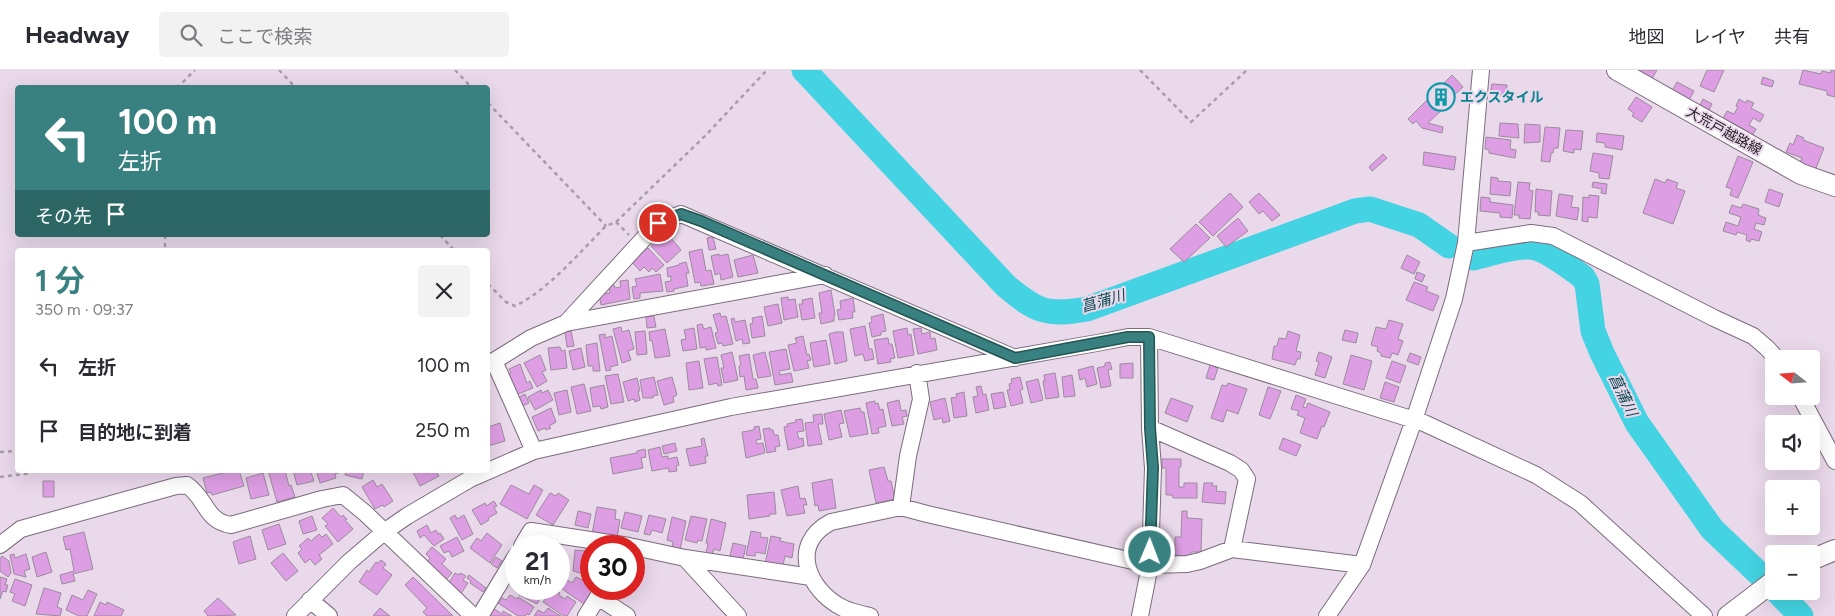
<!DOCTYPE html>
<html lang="ja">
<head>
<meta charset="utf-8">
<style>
	body { margin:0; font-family:Figtree,"Noto Sans JP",sans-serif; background:#f2f2f3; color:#2b2b33; height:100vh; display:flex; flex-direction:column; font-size:19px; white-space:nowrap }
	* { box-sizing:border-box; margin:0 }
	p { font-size:16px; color:#7c7c81 }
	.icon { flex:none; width:28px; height:28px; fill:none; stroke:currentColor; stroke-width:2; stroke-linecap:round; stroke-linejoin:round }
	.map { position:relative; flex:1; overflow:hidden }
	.details { position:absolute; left:15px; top:178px; width:475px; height:225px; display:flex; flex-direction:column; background:#fff; border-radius:5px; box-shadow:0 5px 20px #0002 }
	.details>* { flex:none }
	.hud { position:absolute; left:15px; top:15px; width:475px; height:152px; border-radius:5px; box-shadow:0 5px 20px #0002; background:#388180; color:#fff; overflow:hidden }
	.needle { width:32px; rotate:287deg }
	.controls { position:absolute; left:1765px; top:280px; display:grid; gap:10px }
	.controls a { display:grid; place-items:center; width:55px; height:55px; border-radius:5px; background:#fff; box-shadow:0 5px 20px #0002; font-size:25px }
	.speed { position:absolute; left:505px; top:465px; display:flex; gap:10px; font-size:25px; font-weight:700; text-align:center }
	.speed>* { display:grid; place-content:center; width:65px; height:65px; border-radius:50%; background:#fff; box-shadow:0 5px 20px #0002; line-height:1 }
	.speed small { font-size:12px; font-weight:400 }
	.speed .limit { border:8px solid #d22; background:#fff; color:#111 }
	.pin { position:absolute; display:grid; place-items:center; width:42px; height:42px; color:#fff; margin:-21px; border:2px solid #fff; border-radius:50%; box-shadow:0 1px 5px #0007 }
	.me { position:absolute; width:55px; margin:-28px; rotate:1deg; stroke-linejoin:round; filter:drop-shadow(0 0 4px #0008) }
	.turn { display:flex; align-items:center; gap:18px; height:105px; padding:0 20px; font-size:22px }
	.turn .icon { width:65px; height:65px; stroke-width:2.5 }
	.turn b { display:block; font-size:35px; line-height:42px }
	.then { display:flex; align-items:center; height:48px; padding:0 20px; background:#0003; gap:10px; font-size:19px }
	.round { display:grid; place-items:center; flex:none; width:52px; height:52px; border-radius:5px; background:#f2f2f3 }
	.overview { display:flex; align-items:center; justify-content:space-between; height:85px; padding:0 20px }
	h1 { font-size:30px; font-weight:700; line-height:38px; color:#388180 }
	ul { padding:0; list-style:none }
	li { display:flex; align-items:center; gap:15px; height:65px; padding:0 20px }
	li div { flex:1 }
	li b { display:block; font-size:19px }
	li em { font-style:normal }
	header { display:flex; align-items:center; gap:30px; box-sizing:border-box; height:70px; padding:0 25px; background:#fff; border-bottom:1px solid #e1e1e2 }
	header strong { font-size:24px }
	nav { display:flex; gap:28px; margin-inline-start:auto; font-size:18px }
	.search { width:350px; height:45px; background:#f2f2f3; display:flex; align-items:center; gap:12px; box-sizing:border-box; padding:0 18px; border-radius:5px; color:#7c7c81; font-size:19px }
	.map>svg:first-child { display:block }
</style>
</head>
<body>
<header>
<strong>Headway</strong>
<div class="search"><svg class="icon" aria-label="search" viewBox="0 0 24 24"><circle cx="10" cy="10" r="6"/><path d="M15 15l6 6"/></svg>ここで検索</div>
<nav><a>地図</a><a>レイヤ</a><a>共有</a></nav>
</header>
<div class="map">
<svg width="1835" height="546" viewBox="0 0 1835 546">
	<rect width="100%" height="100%" fill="#ead8eb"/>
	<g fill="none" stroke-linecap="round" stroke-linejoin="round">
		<path stroke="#43d3e2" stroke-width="25" d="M804,0l202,216c31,26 41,30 81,23l268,-98 15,-2 49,16 30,21
			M1473,188c18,-4 38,-12 57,-11 16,1 40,21 53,30l4,7 6,47 9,22 35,70 75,106 62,59
			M1777,521l24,25"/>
	</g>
	<path fill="#de9ee4" stroke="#9b8b9d" d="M1629,0h28l-7,12z
		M1707,0h17l-10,22 -14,-6z
		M1803,0l18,4 1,-3 9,2v-3l4,1v26l-8,-2v-4l-28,-7z
		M1452,5l11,12 -22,20 2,2 -15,14 15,4 -1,6 -20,-5 -6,-7 -3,3 -5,-5z
		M1763,7l11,4 -2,6 -11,-3z
		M1677,12l17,9 -5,9 -17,-9z
		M1492,14l15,1 -1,10 -16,-1z
		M1636,27l16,10 -10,15 -10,-6 2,-3 -6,-4z
		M1703,29l9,5 -6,12 -9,-5z
		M1739,29l7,4 1,-3 7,3 -3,5 13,7 -4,7 -7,-4 -4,7 7,4 -5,9 -8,-4 2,-4 -13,-7 -2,4 -9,-5 6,-11 7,3 4,-7 -2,-1z
		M1500,53l18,1 1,14 -20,-2z
		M1525,54l15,1v17l-16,1z
		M1545,57l15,1 -2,20h-4l-1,5h-2l-1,9 -9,-1z
		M1566,60l17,1 -2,19 -7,-1v4l-11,-2z
		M1597,63l27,3 -2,14 -17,-3v-4l-9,-1z
		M1797,65l7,3 -1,2 21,8 -10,25 -16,-6 4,-9 -16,-6 4,-9 3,2z
		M1486,67l25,3 -1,9 6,1 -1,8 -26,-5v-3l-4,-1z
		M1424,82l32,5 -2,13 -31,-5z
		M1593,83l20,3 -4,23 -10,-1v-5l-9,-2z
		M1383,84l4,4 -15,13 -3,-4z
		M1738,86l15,6 -15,36 -8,-3 2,-6 -6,-2z
		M1491,107l7,1v3l13,1 -1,14 -20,-2z
		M1655,109l10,4 2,-4 11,4 -2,5 9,3 -12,33 -30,-11z
		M1518,112l12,1 -1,7 4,1 -3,28 -11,-1v-3h-5z
		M1593,112l14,2 -1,10 -5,-1 1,-4 -10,-2z
		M1536,119l16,2 -2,25 -12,-1 1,-3h-4z
		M1769,119l14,5 -4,13 -14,-5z
		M1230,123l13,14 -30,29 -14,-14z
		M1259,123l21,22 -8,6 -9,-10 -4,3 -10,-12z
		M1559,124l14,2 -2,11 8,1 -2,12 -21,-4z
		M1589,125l10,1 -2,22 -9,-1v5l-6,-1 1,-24 6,1z
		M1481,127l9,1v4l23,3 -1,13 -12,-1v-4l-20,-2z
		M1743,134l16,5 -1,6 8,3 -2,7 -8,-2 -2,6 8,3 -3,9 -8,-2 -1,3 -4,-2 1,-5 -10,-3 -1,3 -13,-4 3,-9 12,4 3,-9 -12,-4 3,-8 9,3z
		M1238,148l10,13 -22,16 -9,-11z
		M1196,154l14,14 -26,24 -14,-13z
		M663,164l5,5 2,-2 11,13 -14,13 -16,-17z
		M713,167l3,12 -7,1 -2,-12z
		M648,178l16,17 -8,7 -4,-4 -3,4 -5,-5 -4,4 -8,-9z
		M702,179l4,22 5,-1 3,14 -13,2 -1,-4 -5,1 -6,-31z
		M719,184v2l9,-2 5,23 -12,3 -1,-7 -5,2 -4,-19z
		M753,185l5,18 -20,4 -4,-17z
		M1407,185l13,7 -6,12 -13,-6z
		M686,192l3,11h-3l2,13 -14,3v2l-7,1 -2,-10 6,-1v-5l-3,1 -1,-9 12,-3v-1z
		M1417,202l8,3 -3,7 -7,-3z
		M660,204l3,17 -23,2v5l-6,1 -2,-12 5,-1 -2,-7z
		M628,210l2,19 -29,6 -2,-11 11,-1 -1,-7 5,-1 1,3 6,-1 -1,-6z
		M1414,212l14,5 -2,4 13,5 -6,15 -27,-11z
		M831,220l4,25h-1v6l-13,3 -2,-11h3l-3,-20z
		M788,227v3l7,-1 3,18 -14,3 -3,-22z
		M812,228l3,20 -13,2 -3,-16h4l-1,-4z
		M853,228l2,14h-3l1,6 -14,2 -2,-10 4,-1 -1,-8z
		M778,234l4,19 -14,3 -4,-19z
		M720,243l1,4 5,-1 7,28 -10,2 -1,-3 -4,1 -3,-11 3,-1 -5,-17z
		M883,244l3,17 -5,1v3l-9,2 -3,-14 3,-1 -1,-5z
		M654,246l2,11 -9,1 -1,-11z
		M762,246l3,20 -13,2 -2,-14 3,-1 -1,-5z
		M734,248l1,4 10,-2 5,23 -7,1 -1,-5 -6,2 -5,-22z
		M1389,250l14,4 -5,15 5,2 -5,14 -6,-2 -2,5 -9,-2v-3l-4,-2 1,-4 -7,-2 5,-18 10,2z
		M702,254l2,5 7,-2 5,21 -10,2v-3l-6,1 -3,-23z
		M865,256l4,23h3l2,10 -9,2 -2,-7 -8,2 -5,-27z
		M621,257l1,5 7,-2 5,19 -6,2 3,9 -9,3 -9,-34z
		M694,258l3,21 -14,2 -2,-11 5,-1 -2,-9z
		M907,258l1,7 3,-1 3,21 -16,3 -5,-27z
		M921,258l1,6 8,-2 1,7 4,-1 2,12 -19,4 -5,-25z
		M665,259l5,27 -15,2 -3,-18 -2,1 -1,-9z
		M1345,260l13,3 -2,10 -14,-3z
		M571,261l3,15 -7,1 -2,-15z
		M645,261l2,23 -10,1 -2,-23z
		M1288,261l12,4 -4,16 5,1 -1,7h-3l-2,6 -23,-6 2,-13h3l2,-8 7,1z
		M836,262h7l4,29 -12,3 -6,-30z
		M605,264v4l7,-2 6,29 -8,2 1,3 -5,1 -7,-36z
		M803,266l4,19 2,-1 2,6 -4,1 2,7 -15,3 -6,-26 9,-2 -2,-5z
		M888,268l1,6h3l3,14 -5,1 1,3 -13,2 -4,-24z
		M826,270l4,24 -16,3 -4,-24z
		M597,273l3,28h-7v-5h-5l-2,-21z
		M560,277l1,4 4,-1 2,18 -16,2 -3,-22z
		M581,278l4,19 -12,3 -4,-19z
		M786,279l4,20 -11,2 1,4 11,-2 2,9 -18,3 -6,-33z
		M732,282l6,28 -14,3 -3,-15h3l-3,-13z
		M765,282l6,24 -13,2 -5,-23z
		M1319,282l13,5 -7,21 -10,-3 4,-13 -3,-1z
		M1410,283l11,4 -3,8 -11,-4z
		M749,284l4,25h3l2,9 -12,2 -2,-14 -4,1 -1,-11 2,-1 -2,-9z
		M540,285l6,15 -4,2 5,9 -10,6 -13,-24z
		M1351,285l21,6 -8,29 -21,-6z
		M717,287l5,28 -4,1 -1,-3 -8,2 -5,-26z
		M699,291l4,27 -14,2 -3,-27z
		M1392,291l14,5 -6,17 -14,-5z
		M1110,292l2,7 -4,1 3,16 -10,2 -4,-20 8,-2v-3z
		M1133,293v15h-13v-14z
		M520,294l7,19 3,-2 3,7 -17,7 -8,-21 3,-1 -2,-4z
		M1210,295l8,3 -4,12 -8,-2z
		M1093,296l4,18 -10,3 -2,-9 -5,2 -2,-10z
		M1055,303l4,24 -13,2 -3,-18h2l-1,-6z
		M618,304l6,28 -13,2 -6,-28z
		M1072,305l3,21 -11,1 -2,-20z
		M654,307l4,18 -5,1v2h-10l-3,-18z
		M672,307l5,18 -4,2 1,5 -10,3 -7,-24z
		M1020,307l3,12 -3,1 3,13 -12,3 -4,-16h3l-1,-6 3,-1 -1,-4z
		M637,308l3,13h-2l2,9 -5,2 -1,-3 -6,2 -5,-19z
		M1038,309l5,21 -12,3 -5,-21z
		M1385,312l14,5 -5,15 -14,-4z
		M1228,313l19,6 -9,25 -11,-4 -4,12 -12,-4 11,-33 5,1z
		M584,314l7,27 -14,3 -6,-27z
		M604,315l4,22 -7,2 -1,-3 -7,1 -3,-19z
		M981,316l2,9 3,-1 3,16 -13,3 -3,-16 5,-1 -2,-9z
		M1268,317l13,4 -11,28 -11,-4z
		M541,320l1,3 6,-3 5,10 -18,10 -7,-13z
		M567,320l4,22 -12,3 -5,-22z
		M964,322l3,24 -13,2 -3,-20 6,-1 -1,-3z
		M1003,322l3,15 -12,2 -3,-15z
		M525,324l4,9 -9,4 -3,-9z
		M1296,325l10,4 -3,8 3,1 2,-5 22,9 -6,15 -2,-1 -5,13 -17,-6 5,-15 -8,-3 2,-4 -8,-2z
		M945,328l5,23 -7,2 -1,-5 -8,2 -4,-18z
		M1171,328l22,8 -6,16 -22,-9z
		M899,330l2,11 5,-1 1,6 -5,1 2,7 -12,2 -5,-23z
		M875,331v3l3,-1 2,7 3,-1 3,17 -8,2 1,5 -7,1 -6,-31z
		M551,338l5,14 -7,4 2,2 -5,2 -1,-2 -7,3 -6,-14z
		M860,338l1,4h3l4,22 -18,3 -6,-26z
		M841,340l3,13 -5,1 3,13 -13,3 -5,-26z
		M822,344l1,10h-5l4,20 -14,2 -3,-23 9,-1 -1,-7z
		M802,349l2,12 -7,1 2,7 4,-1 1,8 -16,4 -4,-23 4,-1 -1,-2 9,-2 -1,-2z
		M500,353l5,18 -17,5v-19z
		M759,356l2,13 -5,1 1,4 6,-1 2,10 -19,5 -4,-26 12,-2v-3z
		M770,358v2h3l1,5h4l2,11 -5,1 1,4 -9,2 -4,-24z
		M704,368l4,18h-3l1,7 -16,3 -4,-17 16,-3 -1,-7z
		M1283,368l18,7 -5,11 -17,-7z
		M675,373l2,8 -13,3 -2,-8z
		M660,377l2,10 6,-1v3l9,-2 2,8 -3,1 1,5 -8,1 -1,-4 -16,3 -4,-21z
		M645,379l1,8 -5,1 2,10 -30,6 -3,-16 27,-5v-2z
		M1162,389h19v8h-2v20h5v-4h13v15h-24l-1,-3h-6v-27h-4z
		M884,397l4,14h3l4,18 -19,4 -7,-33z
		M234,400h5l5,16 -32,9 -1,-3 -4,1 -4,-15z
		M268,400h17l4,16 2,-1 4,12 -18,5z
		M293,400h17l4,11 -17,4z
		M316,400h25l1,2 -7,2 1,4 -16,5z
		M346,400h18l-2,9 -17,-4z
		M412,400h13l2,3 8,-3 4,6 -19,10z
		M263,403l6,22 -18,4 -5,-21z
		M832,409l4,29 -17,3 -1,-6 -3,1 -3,-23z
		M373,410l4,7 5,-3 11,17 -9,6 -1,-2 -8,4 -13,-22z
		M43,411h11v16h-11z
		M1204,413h9l-1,3h5l-1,5 10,1 -1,12 -23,-2z
		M511,415l18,9 5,-9 9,5 -16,29 -27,-15z
		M798,416l2,13 5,-1 2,7h-4l2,8 -18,3 -6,-26z
		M774,422l2,22h-7l1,2 -21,3 -2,-24z
		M550,423l6,3 2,-3 11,7 -16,25 -17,-10z
		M494,431l3,5 -3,1 3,6 -9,5 1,2 -8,5 -9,-15 13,-7 1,3z
		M597,437l19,3 -1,9 5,1 -3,18 -25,-4z
		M333,438l8,9 2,-2 4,4 -2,1 8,9 -15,13 -13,-16 3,-2 -6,-6z
		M578,441l13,3 -3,14 -13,-3z
		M1182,441h5v7l15,1 -1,33h-10v4l-16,-1v-18h6z
		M625,442l17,4 -4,16 -17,-4z
		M455,445l2,4 7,-4 9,19 -11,6 -12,-22z
		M649,445l17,4 -4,14 -10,-3 -2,5 -6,-1z
		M312,446l5,14 -14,4 -4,-13z
		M691,446l16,3 -5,22 -4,-1 -1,3 -12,-3z
		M672,447l14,4 -6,29 -8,-2 1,-6 -6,-2z
		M711,449l15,4 -6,28 -6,-2 -2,6 -6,-2 2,-9 -2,-1z
		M279,454l7,20 -18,6 -6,-20z
		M427,455l4,8 5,-3 2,4 2,-1 4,6 -10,7 -10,-11 -4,3 -3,-7z
		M751,461l10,2 -1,4 8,1 -3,16 -9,-2 -1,4 -9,-1z
		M84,462l9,37 -20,5 2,7 -13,3 -2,-9 14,-4 -4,-22 -4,1 -3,-13z
		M487,463l15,12 -12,18 -20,-15 7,-10 4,3z
		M319,464l3,3 4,-3 7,10 -14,11 3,4 -7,6 -5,-6 -5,4 -7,-10 4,-4 -3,-3 9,-8 3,3z
		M250,466l6,23 -17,5 -6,-22z
		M771,466l10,2 -1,3 14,3 -2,14 -7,-2 -2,9 -9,-2 -1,3 -8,-2z
		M457,467l7,14 -12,6 -3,-6 -5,2 -4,-7z
		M733,473l13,3 -3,13 -13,-3z
		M432,477l14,12 -4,5 10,9 -8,9 -17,-20 3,-4 -4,-4z
		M575,480l12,1 -1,7 5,1v17l-18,-5z
		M46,482l6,20 -15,5 -5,-20z
		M283,483l15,18 -12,10 -15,-18z
		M14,484l1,4 11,-4 4,15 -6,2 2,6 -12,-3 -4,-19z
		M2,486l7,5 2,12 -3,4 -8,-6v-12z
		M496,487l6,4 -5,7 -6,-4z
		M381,490l5,4 -3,4 9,7 -15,20 -18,-13 8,-12 2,2 7,-10 2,1z
		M455,503l4,2 1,-2 6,3 -3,4 5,3 -8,12 -13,-9z
		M469,505l17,13 -3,4 -13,-9 1,-2 -4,-3z
		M0,507l7,2 -2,6h3l-2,7 -3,-1 -3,8z
		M413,507l40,39h-26l-4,-4 4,-4 -22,-23z
		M563,507l9,6 4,-6 15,7v5l2,2 -9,13 -25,-17v-4z
		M15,509l17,6 -7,21 -13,-5 3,-7 -5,-2z
		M44,518l17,5 -4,14 5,2 -2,7 -24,-2z
		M523,519h19l-2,3 3,1 -6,11 -18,-9z
		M552,519l8,4 -1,2 6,4 2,-3 9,6 -9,14h-3l-21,-14z
		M88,520l9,4 -10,22h-8l-13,-6 6,-15 11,5z
		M510,525l7,4 1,-2 16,10 -5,8 -2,-1 -2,2h-7l-20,-13 4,-5 4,2z
		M218,528l18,17 -28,1 -4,-5z
		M100,532l6,3 1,-3 17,8 -3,6h-27z
		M380,538l10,8h-17z
		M493,538l9,6 1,-3 9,5h-24z
		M548,538l13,8h-27l4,-6 6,3z"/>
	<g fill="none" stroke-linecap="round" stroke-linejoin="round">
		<g stroke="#7c6c7d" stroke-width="18">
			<path id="minor" d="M1466,173l65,-10 22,3 161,82 39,18 14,12 10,11
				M566,253l92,-100 23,-9 334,144
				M1800,326l35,65
				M1150,358l80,35 11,7 6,9 -15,70
				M534,381l-40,-90 37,-23 35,-15 259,-48
				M901,437l7,-51 13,-57 -4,-26
				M0,475l21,-16 155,-43 11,-1c20,14 18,36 44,40l91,-26 21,-4 22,18 108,103
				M522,476l9,-15 98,15
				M634,477l51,11 53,58
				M685,488l126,19
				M598,527l29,19
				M310,530l19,16
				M295,546l54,-54 35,-30 23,-16 63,-37 64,-28 197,-44 366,-64 31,-6h21l275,86 112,52 44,28 124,113
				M480,546l36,-60
				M586,546l17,-27
				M870,546c-9,-2 -19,-4 -27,-8 -36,-18 -54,-64 -12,-86l70,-15 26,7 223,51 37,-1 13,-3 32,-12 130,16
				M1140,546l10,-51 3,-97 -3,-40 -1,-91
				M1327,546l35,-51 52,-145 40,-121 12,-56 15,-173"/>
		</g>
		<g stroke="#7c6c7d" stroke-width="22">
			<path id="major" d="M1617,0l184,104 34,12
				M1811,490l24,-10
				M1728,546l46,-35"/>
		</g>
		<path stroke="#aa9baa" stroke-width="2.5" stroke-dasharray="4 4" stroke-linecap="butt" d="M279,0l17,18
			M455,0l17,18
			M1140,0l51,52 56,-52
			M177,18l18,-18
			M488,33l118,123
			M616,152l13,13
			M165,165v15
			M440,165l14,15
			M488,214l18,18 9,4c32,-15 65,-54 91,-80l10,-4 90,-87 61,-65
			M0,382l18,-1
			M0,407l31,-4 4,-3"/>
		<use href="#minor" stroke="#fff" stroke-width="16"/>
		<use href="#major" stroke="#fff" stroke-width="20"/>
	</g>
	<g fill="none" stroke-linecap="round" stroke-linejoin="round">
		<g stroke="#245453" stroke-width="12">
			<path id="route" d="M658,153l23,-9 20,7 314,137 113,-21h21l1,91 3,40 -3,84"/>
		</g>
		<use href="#route" stroke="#388180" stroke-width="9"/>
	</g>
	<defs>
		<g id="building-ring" transform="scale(1.4375)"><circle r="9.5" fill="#ead8eb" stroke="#0f9aa8" stroke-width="1.5"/><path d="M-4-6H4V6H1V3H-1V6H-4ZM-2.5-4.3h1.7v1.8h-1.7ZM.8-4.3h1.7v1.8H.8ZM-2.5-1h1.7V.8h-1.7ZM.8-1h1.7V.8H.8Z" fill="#0f9aa8"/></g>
	</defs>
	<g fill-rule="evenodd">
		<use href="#building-ring" x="1441" y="27"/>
	</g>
	<g text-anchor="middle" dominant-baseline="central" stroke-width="4" stroke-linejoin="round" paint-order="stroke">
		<g font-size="14" font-weight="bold" fill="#0d838f" stroke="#ead8eb" text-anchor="start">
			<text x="1460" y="27">エクスタイル</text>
		</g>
		<g font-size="14" fill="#282128" stroke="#ead8eb">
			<text transform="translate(1724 61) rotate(29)">大荒戸越路線</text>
		</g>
		<g font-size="15" font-style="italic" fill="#0e4c53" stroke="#ead8eb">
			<text transform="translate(1103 231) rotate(-16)">菖蒲川</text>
			<text transform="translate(1623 325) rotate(64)">菖蒲川</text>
		</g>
	</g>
</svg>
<div class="controls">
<a><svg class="needle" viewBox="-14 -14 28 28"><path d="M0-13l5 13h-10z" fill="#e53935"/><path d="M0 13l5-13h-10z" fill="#7c7c81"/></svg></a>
<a><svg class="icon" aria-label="sound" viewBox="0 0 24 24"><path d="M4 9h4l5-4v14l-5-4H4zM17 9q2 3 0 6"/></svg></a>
<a>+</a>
<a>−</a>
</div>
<div class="speed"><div>21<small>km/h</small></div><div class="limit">30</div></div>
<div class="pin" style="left:658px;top:153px;background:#d93025"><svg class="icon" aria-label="arrive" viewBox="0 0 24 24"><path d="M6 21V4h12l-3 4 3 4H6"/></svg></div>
<svg class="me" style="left:1150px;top:482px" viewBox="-20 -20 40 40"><circle r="17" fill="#388180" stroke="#fff" stroke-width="3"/><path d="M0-11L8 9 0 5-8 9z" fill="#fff"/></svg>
<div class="hud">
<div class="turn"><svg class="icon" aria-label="left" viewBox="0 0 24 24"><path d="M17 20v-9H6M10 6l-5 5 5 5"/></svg><div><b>100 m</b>左折</div></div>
<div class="then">その先<svg class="icon" aria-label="arrive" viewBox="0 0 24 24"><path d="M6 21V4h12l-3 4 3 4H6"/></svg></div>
</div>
<section class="details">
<div class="overview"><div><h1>1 分</h1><p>350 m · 09:37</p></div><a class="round"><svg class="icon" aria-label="close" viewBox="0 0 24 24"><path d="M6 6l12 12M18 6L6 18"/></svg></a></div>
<ul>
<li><svg class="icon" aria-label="left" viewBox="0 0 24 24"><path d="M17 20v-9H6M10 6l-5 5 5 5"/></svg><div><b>左折</b></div><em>100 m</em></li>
<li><svg class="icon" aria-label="arrive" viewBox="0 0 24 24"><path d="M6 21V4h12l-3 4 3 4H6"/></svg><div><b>目的地に到着</b></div><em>250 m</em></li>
</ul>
</section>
</div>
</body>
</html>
